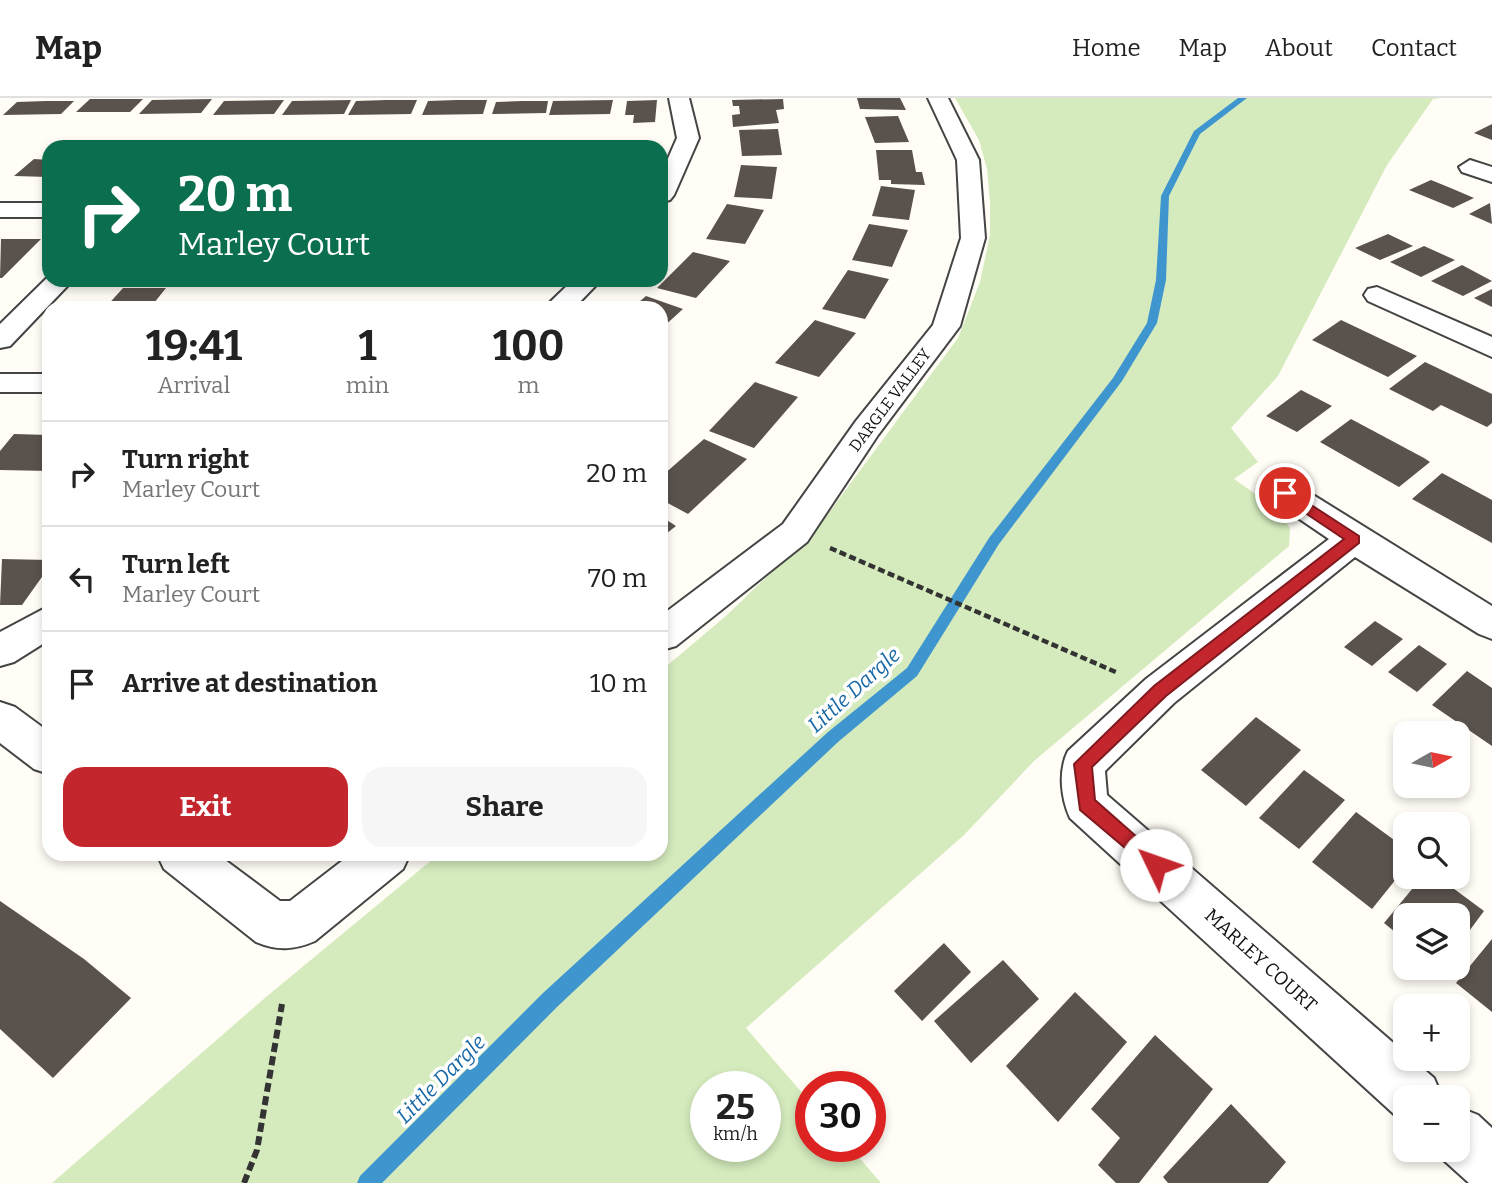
<!DOCTYPE html>
<html lang="en">
<head>
<meta charset="utf-8">
<style>
	body { margin:0; font-family:Bitter,serif; background:#f6f6f6; color:#222; height:100vh; display:flex; flex-direction:column; font-size:26px; white-space:nowrap }
	* { box-sizing:border-box; margin:0 }
	p { font-size:23px; color:#767676 }
	.icon { flex:none; width:38px; height:38px; fill:none; stroke:currentColor; stroke-width:2; stroke-linecap:round; stroke-linejoin:round }
	.map { position:relative; flex:1; overflow:hidden }
	.side { position:absolute; left:42px; top:203px; width:626px; height:560px; display:flex; flex-direction:column; background:#fff; border-radius:21px; box-shadow:0 4px 10px #0003 }
	.side>* { flex:none }
	.guide { position:absolute; left:42px; top:42px; width:626px; height:147px; border-radius:21px; box-shadow:0 4px 10px #0003; background:#0b6e4f; color:#fff; overflow:hidden }
	.needle { width:46px; rotate:81deg }
	.tools { position:absolute; left:1393px; top:623px; display:grid; gap:14px }
	.tools a { display:grid; place-items:center; width:77px; height:77px; border-radius:14px; background:#fff; box-shadow:0 4px 10px #0003; font-size:35px }
	.speed { position:absolute; left:690px; top:973px; display:flex; gap:14px; font-size:35px; font-weight:700; text-align:center }
	.speed>* { display:grid; place-content:center; width:91px; height:91px; border-radius:50%; background:#fff; box-shadow:0 4px 10px #0003; line-height:1 }
	.speed small { font-size:18px; font-weight:400 }
	.speed .limit { border:10px solid #d22; background:#fff; color:#111 }
	.pin { position:absolute; display:grid; place-items:center; width:60px; height:60px; color:#fff; margin:-30px; border:4px solid #fff; border-radius:50%; box-shadow:0 2px 7px #0007 }
	.me { position:absolute; width:77px; margin:-38px; rotate:312deg; stroke-linejoin:round; filter:drop-shadow(0 0 5px #0008) }
	.turn { display:flex; align-items:center; gap:24px; height:147px; padding:0 21px; font-size:32px }
	.turn .icon { width:91px; height:91px; stroke-width:2.5 }
	.turn b { display:block; font-size:49px; line-height:60px }
	.eta { display:flex; justify-content:space-evenly; align-items:center; height:119px; text-align:center }
	.eta b { font-size:42px; font-weight:700; line-height:49px }
	.primary-button { display:flex; gap:14px; margin-top:auto; padding:14px 21px }
	.primary-button a { flex:1; height:80px; border-radius:21px; background:#c4262e; color:#fff; font-size:28px; font-weight:700; line-height:80px; text-align:center }
	.primary-button a+a { background:#f6f6f6; color:#222 }
	ul { padding:0; list-style:none }
	li { display:flex; align-items:center; gap:21px; height:105px; padding:0 21px; border-top:2px solid #e0e0e0 }
	li div { flex:1 }
	li b { display:block; font-size:26px }
	li em { font-style:normal }
	header { display:flex; align-items:center; gap:42px; box-sizing:border-box; height:98px; padding:0 35px; background:#fff; border-bottom:2px solid #e0e0e0 }
	header strong { font-size:33px }
	nav { display:flex; gap:38px; margin-inline-start:auto; font-size:24px }
	.map>svg:first-child { display:block }
</style>
</head>
<body>
<header>
<strong>Map</strong>
<nav><a>Home</a><a>Map</a><a>About</a><a>Contact</a></nav>
</header>
<div class="map">
<svg width="1492" height="1085" viewBox="0 0 1492 1085">
	<rect width="100%" height="100%" fill="#fffdf5"/>
	<path fill="#d5ebbd" fill-rule="evenodd" d="M955,0h486l-8,1 -46,66 -109,211 -47,52 27,34 -24,17 40,28 16,21 -1,18 -255,215 -70,74 -218,193 64,74v44h39l32,37h-829l214,-186 173,-143h223v-184l65,-55 92,-89 139,-188 22,-56 10,-47v-33l-3,-33 -8,-29zM705,989h60v59h-60z"/>
	<g fill="none" stroke-linecap="round" stroke-linejoin="round">
		<path fill="#3f96cf" fill-rule="evenodd" d="M1238,0h9l-47,36 -31,62 -3,84 -9,43 -35,58 -123,163 -82,132 -79,66 -281,265 -175,176h-25l3,-7 183,-183 285,-261 79,-64 82,-130 124,-160 34,-55 9,-43 5,-84 33,-65z"/>
	</g>
	<path fill="#5a524d" d="M857,0h43l6,12 -46,-1z
		M90,1h53l-13,13h-54z
		M212,1l-11,14 -62,1 13,-14z
		M783,1l1,10 -8,1 3,13 -46,4 -1,-12 8,-1 -1,-8h-6l-1,-6z
		M284,2l-10,14 -61,1 11,-14z
		M351,2l-7,14 -62,1 10,-14z
		M387,2h30l-6,14 -63,1 8,-14z
		M457,2h30l-4,14 -61,1 6,-14z
		M613,2l-3,14 -61,1 4,-14z
		M657,2l-2,22 -22,1 1,-8h-9l2,-14z
		M46,3h28l-13,13 -58,1 14,-13z
		M523,3h25l-2,12 -54,1 4,-12z
		M898,18l11,26 -34,1 -10,-26z
		M1492,26v16l-18,-7z
		M778,31l4,26 -40,1 -3,-26z
		M876,52h36l4,22h6l3,13 -34,-1v-4h-12z
		M34,61l15,1v17l-35,-1z
		M741,67l36,2 -5,32 -38,-2z
		M1431,82l22,9 21,9 -21,10 -44,-18z
		M881,88l34,4 -6,30 -37,-4z
		M1490,105l2,21 -23,-10z
		M727,106l37,6 -19,34 -39,-5z
		M869,126l39,6 -16,37 -40,-7z
		M1388,136l25,12 -33,14 -25,-12z
		M41,141l-39,39h-2l1,-39z
		M1424,148l31,14 -34,17 -31,-15z
		M693,154l37,9 -34,37 -39,-10z
		M1462,167l30,16 -29,15 -32,-15z
		M848,172l41,9 -24,40 -43,-10z
		M123,190h43l-16,20h-45z
		M1492,191v18l-18,-9z
		M646,198l37,13 -21,19v-20h-30z
		M815,222l41,13 -37,44 -44,-14z
		M1341,222l40,19 36,17 -29,21 -76,-37z
		M1425,264l67,32v29l-5,4 -46,-22 -8,6 -44,-22z
		M755,284l43,15 -44,51 -45,-17z
		M1301,292l31,16 -35,26 -31,-16z
		M1351,321l73,39 6,4 -31,25 -79,-45z
		M14,336l35,1v36l-49,-1v-19z
		M704,341l43,20 -59,55 -26,-14v-24z
		M1442,375l50,27v43l-80,-44z
		M662,419l14,9 -14,11z
		M2,461l47,1v7l-27,38h-22z
		M1375,523l28,18 -31,27 -28,-19z
		M1419,547l28,19 -30,28 -29,-20z
		M1467,573l25,17v58l-60,-41z
		M1256,619l45,33 -55,56 -45,-36z
		M1304,672l41,30 -46,49 -40,-31z
		M1356,714l49,36v20l-33,41 -60,-47z
		M1422,779h16l46,34 -26,35v-31h-53v25l-21,-17z
		M0,803l84,58 47,39 -78,80 -53,-49z
		M1492,841v73l-36,-29z
		M944,845l27,29 -49,49 -28,-30z
		M1003,862l36,39 -68,64 -37,-42z
		M1075,894l52,50 -69,80 -52,-56z
		M1155,937l58,54 -74,94h-23l-18,-18 22,-27 -29,-29z
		M1231,1006l55,58 -18,21h-100l-5,-6z"/>
	<g fill="none" stroke-linecap="round" stroke-linejoin="round">
		<g stroke="#444" stroke-width="4">
			<path id="street" d="M669,0h20l10,40 -25,57 -4,5 -8,2v-30l15,-34z
				M928,0h20l31,62 6,78 -25,88 -82,109 -71,107 -131,104 -14,4v-35l121,-91 73,-103 77,-96 28,-87 -4,-78z
				M1470,62l22,7v15l-30,-10 -3,-5z
				M0,105h49v14h-49z
				M49,178v4h24l-63,66 -10,2v-24z
				M573,182h28l-27,28h-30z
				M1377,189l115,50v20l-124,-56 -4,-6 4,-6z
				M0,276h49v18h-49z
				M1285,384l12,3 195,121v33l-13,-5 -124,-77 -181,146 -69,68 2,24 298,258v6h7l22,19 8,19h-37v23l-9,-4 -326,-298c-9,-20 -12,-47 -2,-67l78,-72 183,-140 -56,-38 -5,-8 5,-8z
				M49,508v34l-35,22 -14,4v-34z
				M0,604l15,5 34,25v42l-15,-5 -34,-26z
				M157,756h60l63,47h10l61,-47h59l-7,15 -88,72c-21,9 -38,10 -59,1l-92,-73z
				M1458,1009l20,8 14,13v55h-23l-31,-28 -2,-5h22z"/>
		</g>
		<path stroke="#333" stroke-width="4.5" stroke-dasharray="7 3.5" stroke-linecap="butt" d="M830,450l288,125"/>
		<path stroke="#333" stroke-width="6" stroke-dasharray="9 4.5" stroke-linecap="butt" d="M244,1085l13,-33 25,-146"/>
		<use href="#street" fill="#fff" fill-rule="evenodd"/>
	</g>
	<path fill="#c4262e" stroke="#7f191e" stroke-width="2" d="M1285,390l74,48v7l-193,153 -74,71 3,33 67,59 3,6 -3,7 -6,2 -76,-64 -6,-46 80,-78 190,-147 -64,-43v-7z"/>
	<g text-anchor="middle" dominant-baseline="central" stroke-width="7" stroke-linejoin="round" paint-order="stroke">
		<g font-size="16" fill="#111" stroke="#fff">
			<text transform="translate(890 302) rotate(-53)">DARGLE VALLEY</text>
		</g>
		<g font-size="19" fill="#111" stroke="#fff">
			<text transform="translate(1261 862) rotate(42)">MARLEY COURT</text>
		</g>
		<g font-size="21" font-style="italic" fill="#1768a6" stroke="#fff">
			<text transform="translate(854 592) rotate(-42)">Little Dargle</text>
			<text transform="translate(441 981) rotate(-45)">Little Dargle</text>
		</g>
	</g>
</svg>
<div class="tools">
<a><svg class="needle" viewBox="-14 -14 28 28"><path d="M0-13l5 13h-10z" fill="#e53935"/><path d="M0 13l5-13h-10z" fill="#767676"/></svg></a>
<a><svg class="icon" aria-label="search" viewBox="0 0 24 24"><circle cx="10" cy="10" r="6"/><path d="M15 15l6 6"/></svg></a>
<a><svg class="icon" aria-label="layers" viewBox="0 0 24 24"><path d="M12 4l9 5-9 5-9-5zM3 14l9 5 9-5"/></svg></a>
<a>+</a>
<a>−</a>
</div>
<div class="speed"><div>25<small>km/h</small></div><div class="limit">30</div></div>
<div class="pin" style="left:1285px;top:395px;background:#d93025"><svg class="icon" aria-label="arrive" viewBox="0 0 24 24"><path d="M6 21V4h12l-3 4 3 4H6"/></svg></div>
<svg class="me" style="left:1156px;top:767px" viewBox="-20 -20 40 40"><circle r="19" fill="#fff"/><path d="M0-13L10 11 0 6-10 11z" fill="#c4262e"/></svg>
<div class="guide">
<div class="turn"><svg class="icon" aria-label="right" viewBox="0 0 24 24"><path d="M7 20v-9h11M14 6l5 5-5 5"/></svg><div><b>20 m</b>Marley Court</div></div>
</div>
<section class="side">
<div class="eta">
<div><b>19:41</b><p>Arrival</p></div>
<div><b>1</b><p>min</p></div>
<div><b>100</b><p>m</p></div>
</div>
<ul>
<li><svg class="icon" aria-label="right" viewBox="0 0 24 24"><path d="M7 20v-9h11M14 6l5 5-5 5"/></svg><div><b>Turn right</b><p>Marley Court</p></div><em>20 m</em></li>
<li><svg class="icon" aria-label="left" viewBox="0 0 24 24"><path d="M17 20v-9H6M10 6l-5 5 5 5"/></svg><div><b>Turn left</b><p>Marley Court</p></div><em>70 m</em></li>
<li><svg class="icon" aria-label="arrive" viewBox="0 0 24 24"><path d="M6 21V4h12l-3 4 3 4H6"/></svg><div><b>Arrive at destination</b></div><em>10 m</em></li>
</ul>
<div class="primary-button"><a>Exit</a><a>Share</a></div>
</section>
</div>
</body>
</html>
